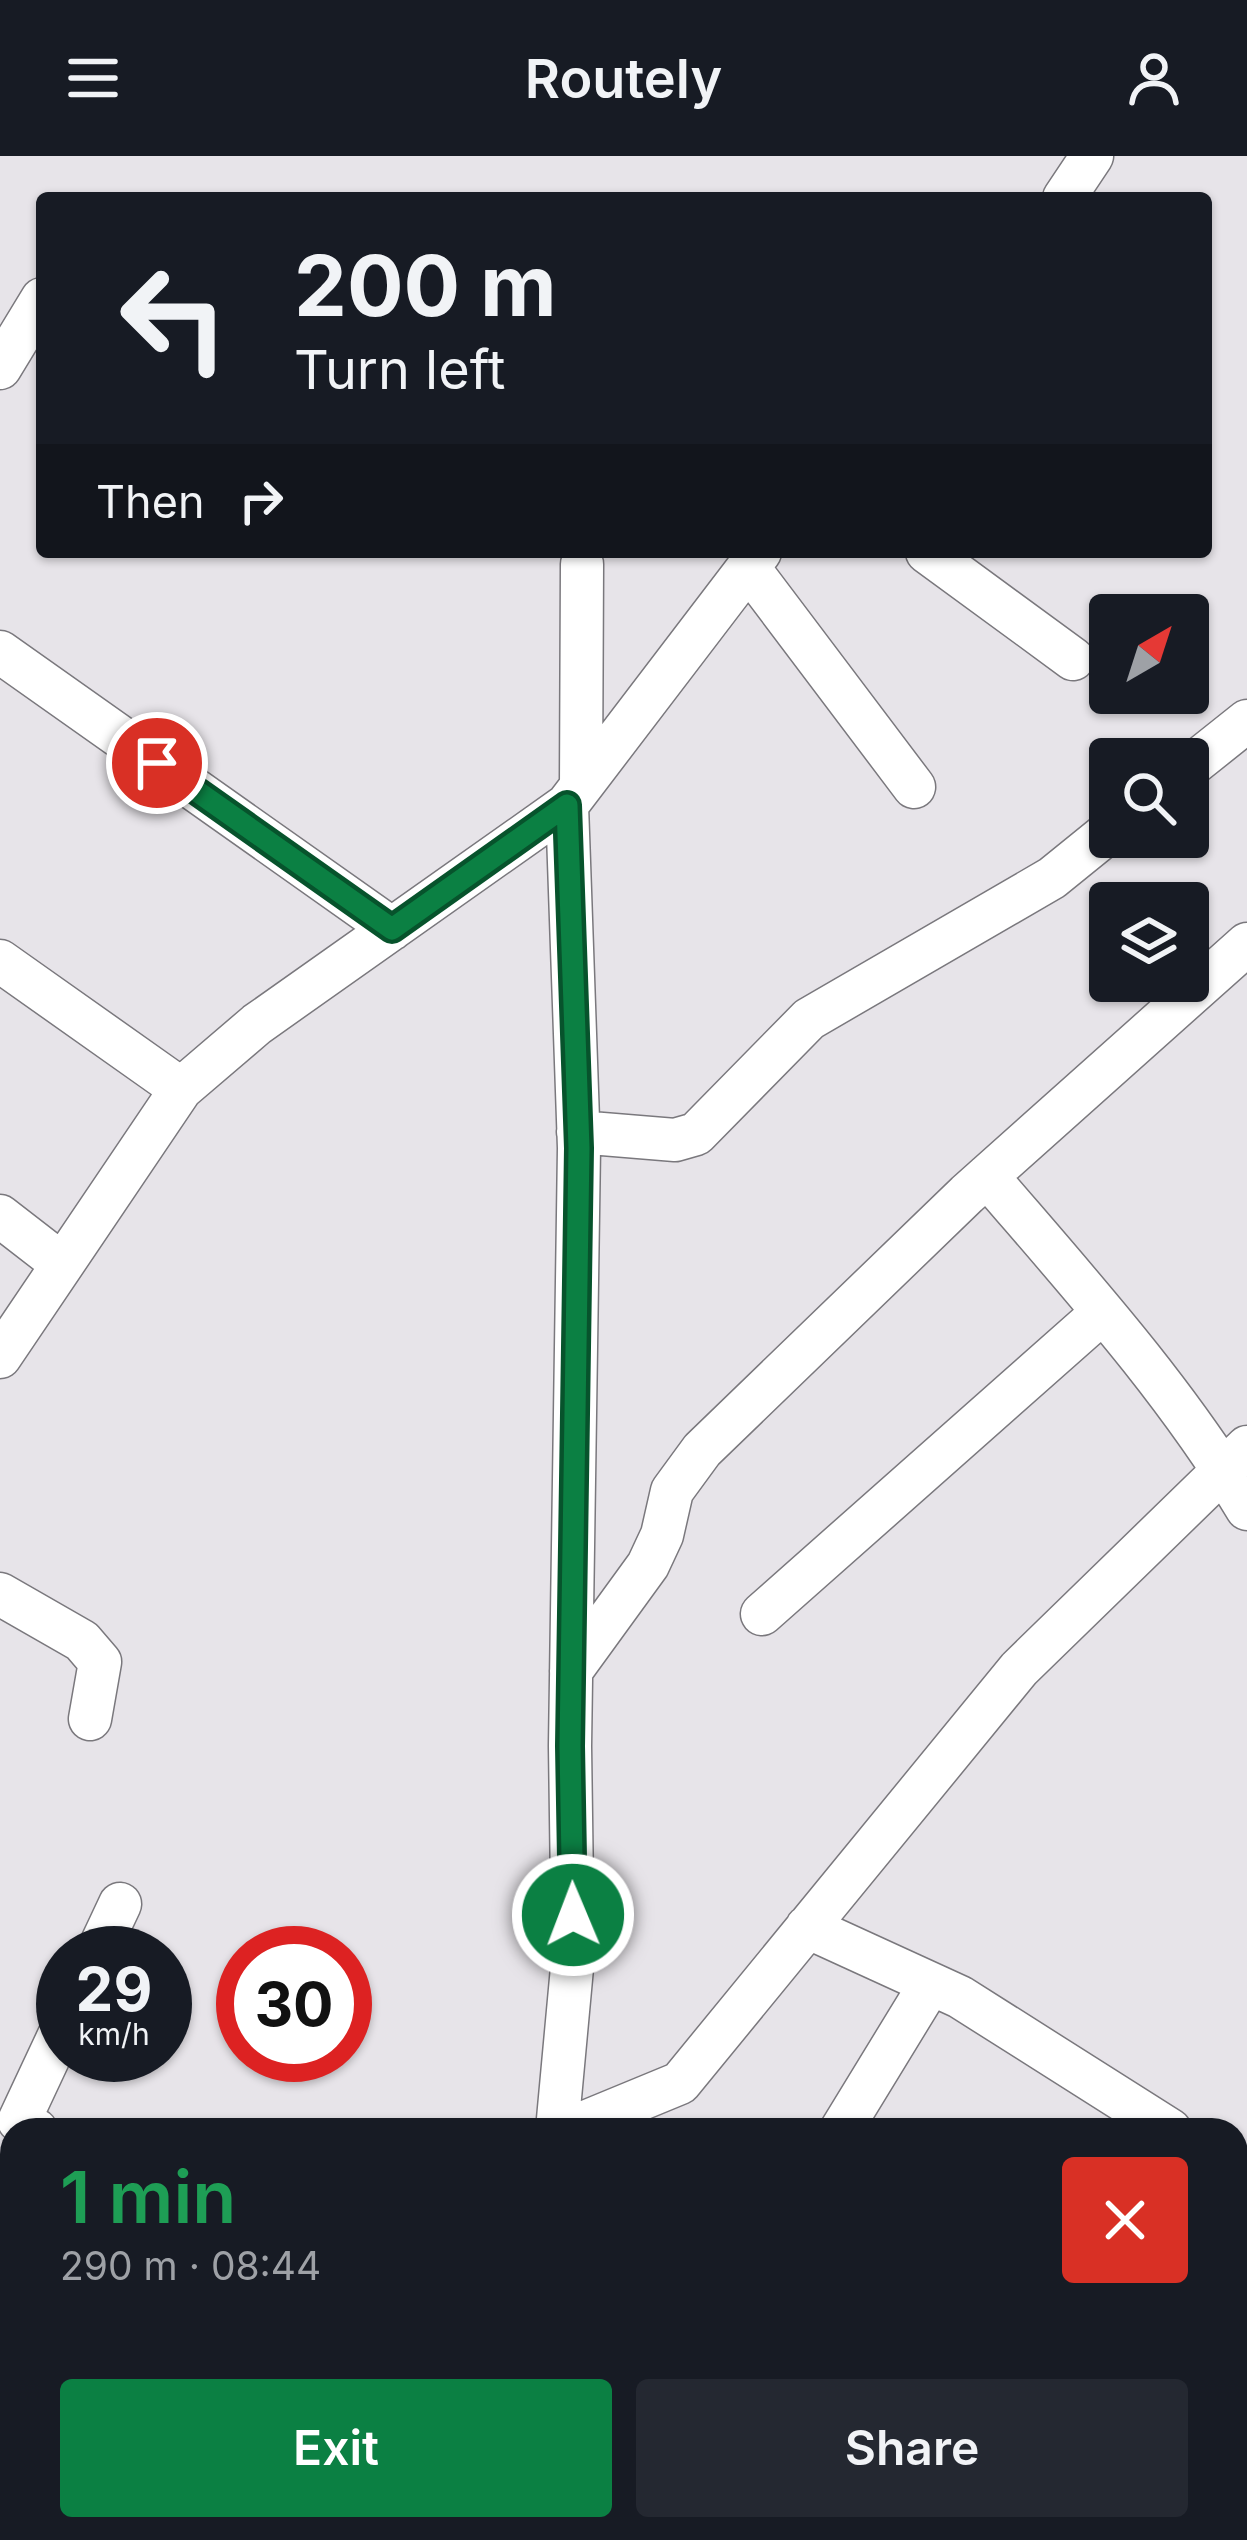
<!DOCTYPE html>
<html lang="en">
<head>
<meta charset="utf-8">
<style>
	body { margin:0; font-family:Inter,sans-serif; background:#242831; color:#f1f3f6; height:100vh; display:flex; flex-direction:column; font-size:45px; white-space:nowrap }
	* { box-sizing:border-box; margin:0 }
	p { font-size:39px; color:#9ea1a6 }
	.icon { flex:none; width:66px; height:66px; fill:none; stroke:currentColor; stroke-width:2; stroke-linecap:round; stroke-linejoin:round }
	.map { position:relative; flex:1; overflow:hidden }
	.details { position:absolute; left:0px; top:1962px; width:1248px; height:423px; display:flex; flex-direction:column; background:#171b24; border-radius:36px 36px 0 0; box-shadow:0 3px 9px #0004 }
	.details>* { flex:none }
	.guide { position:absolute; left:36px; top:36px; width:1176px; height:366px; border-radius:12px; box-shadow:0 3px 9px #0004; background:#171b24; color:#f1f3f6; overflow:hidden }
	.needle { width:78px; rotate:39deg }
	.controls { position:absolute; left:1089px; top:438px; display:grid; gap:24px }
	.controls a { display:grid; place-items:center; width:120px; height:120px; border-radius:12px; background:#171b24; box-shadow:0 3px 9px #0004; font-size:60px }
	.speed { position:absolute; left:36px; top:1770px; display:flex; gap:24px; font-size:60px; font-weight:700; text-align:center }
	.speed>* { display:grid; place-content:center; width:156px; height:156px; border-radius:50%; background:#171b24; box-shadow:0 3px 9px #0004; line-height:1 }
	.speed small { font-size:30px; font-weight:400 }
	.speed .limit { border:18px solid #d22; background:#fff; color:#111 }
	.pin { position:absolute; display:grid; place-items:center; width:102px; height:102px; color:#fff; margin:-51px; border:6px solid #fff; border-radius:50%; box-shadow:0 3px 12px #0007 }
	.me { position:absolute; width:132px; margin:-66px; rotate:359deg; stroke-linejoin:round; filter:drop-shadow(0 0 9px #0008) }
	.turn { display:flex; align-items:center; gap:42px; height:252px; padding:0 60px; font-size:54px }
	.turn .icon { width:156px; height:156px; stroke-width:2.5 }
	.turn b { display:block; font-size:84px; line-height:102px }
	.then { display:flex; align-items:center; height:114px; padding:0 60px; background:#0003; gap:24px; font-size:45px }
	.round { display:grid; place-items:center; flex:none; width:126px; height:126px; border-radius:12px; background:#242831 }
	.headline { display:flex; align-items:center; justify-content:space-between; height:204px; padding:0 60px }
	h1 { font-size:72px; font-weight:600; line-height:90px; color:#1e9e55 }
	.primary-button { display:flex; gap:24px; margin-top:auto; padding:24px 60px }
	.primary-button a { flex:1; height:138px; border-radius:12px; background:#0b8043; color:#fff; font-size:48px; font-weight:600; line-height:138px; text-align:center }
	.primary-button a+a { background:#242831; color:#f1f3f6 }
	header { display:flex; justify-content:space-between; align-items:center; height:156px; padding:0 60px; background:#171b24; font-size:54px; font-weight:600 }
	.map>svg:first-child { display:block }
</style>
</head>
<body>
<header><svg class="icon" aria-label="menu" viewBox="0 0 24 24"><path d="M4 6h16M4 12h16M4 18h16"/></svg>Routely<svg class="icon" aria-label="person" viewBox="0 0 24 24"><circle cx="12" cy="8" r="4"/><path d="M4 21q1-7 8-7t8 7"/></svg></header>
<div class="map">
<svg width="1247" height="2384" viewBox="0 0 1247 2384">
	<rect width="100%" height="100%" fill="#e7e4e9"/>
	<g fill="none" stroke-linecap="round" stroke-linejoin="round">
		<g stroke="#7a787d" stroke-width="45">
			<path id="minor" d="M1064,42l28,-42
				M0,212l42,-69
				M927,396l146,107
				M748,411l166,220
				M0,496l392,277
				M1188,612l59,-47
				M581,630l1,-222
				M0,805l181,128
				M578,976l97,8 21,-6 113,-115 243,-141 58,-47
				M987,1020c91,106 188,213 260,333
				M0,1060l62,48
				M0,1201l181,-268 76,-65 310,-219
				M0,1438l82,47 18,21 -10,57
				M762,1458l341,-302
				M571,1515l77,-106 14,-30 10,-44 30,-41 265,-256 280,-250
				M807,1771l153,70 210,133
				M97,1797l23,-49
				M36,1974l-17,-9 44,-94
				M557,1974l16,-173 -3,-211 9,-598 -12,-343 193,-253
				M566,1974l114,-47 339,-414 228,-222
				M841,1974l88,-144
				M1236,2048l11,6
				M0,2259l12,-6
				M337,2384l9,-11
				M504,2384l1,-11
				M756,2384l8,-11
				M1074,2384l4,-11"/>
		</g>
		<use href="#minor" stroke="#fff" stroke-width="42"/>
	</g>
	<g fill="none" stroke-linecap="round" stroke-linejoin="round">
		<g stroke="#07532c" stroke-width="30">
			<path id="route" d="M157,607l235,166 175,-124 12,343 -9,598 3,169"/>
		</g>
		<use href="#route" stroke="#0b8043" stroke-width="21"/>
	</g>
</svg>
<div class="controls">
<a><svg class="needle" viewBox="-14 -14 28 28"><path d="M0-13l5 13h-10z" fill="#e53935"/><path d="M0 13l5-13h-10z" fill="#9ea1a6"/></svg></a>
<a><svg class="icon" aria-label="search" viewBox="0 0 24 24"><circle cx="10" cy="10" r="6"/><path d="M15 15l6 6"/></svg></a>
<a><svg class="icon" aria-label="layers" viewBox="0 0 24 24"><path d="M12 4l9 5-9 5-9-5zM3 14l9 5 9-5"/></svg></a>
</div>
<div class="speed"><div>29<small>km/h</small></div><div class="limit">30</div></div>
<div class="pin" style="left:157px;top:607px;background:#d93025"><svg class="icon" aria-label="arrive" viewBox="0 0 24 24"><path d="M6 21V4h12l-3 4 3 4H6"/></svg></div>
<svg class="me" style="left:573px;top:1759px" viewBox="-20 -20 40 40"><circle r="17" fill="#0b8043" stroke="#fff" stroke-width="3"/><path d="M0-11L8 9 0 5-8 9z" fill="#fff"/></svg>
<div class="guide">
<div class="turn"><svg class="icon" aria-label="left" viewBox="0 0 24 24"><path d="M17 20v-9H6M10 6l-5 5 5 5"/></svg><div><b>200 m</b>Turn left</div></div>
<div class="then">Then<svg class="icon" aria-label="right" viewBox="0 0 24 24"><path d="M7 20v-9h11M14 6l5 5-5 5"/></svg></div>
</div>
<section class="details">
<div class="headline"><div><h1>1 min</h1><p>290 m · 08:44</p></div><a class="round" style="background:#d93025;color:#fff"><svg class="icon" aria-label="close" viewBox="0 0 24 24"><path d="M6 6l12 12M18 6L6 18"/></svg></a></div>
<div class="primary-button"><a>Exit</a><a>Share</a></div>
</section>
</div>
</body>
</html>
